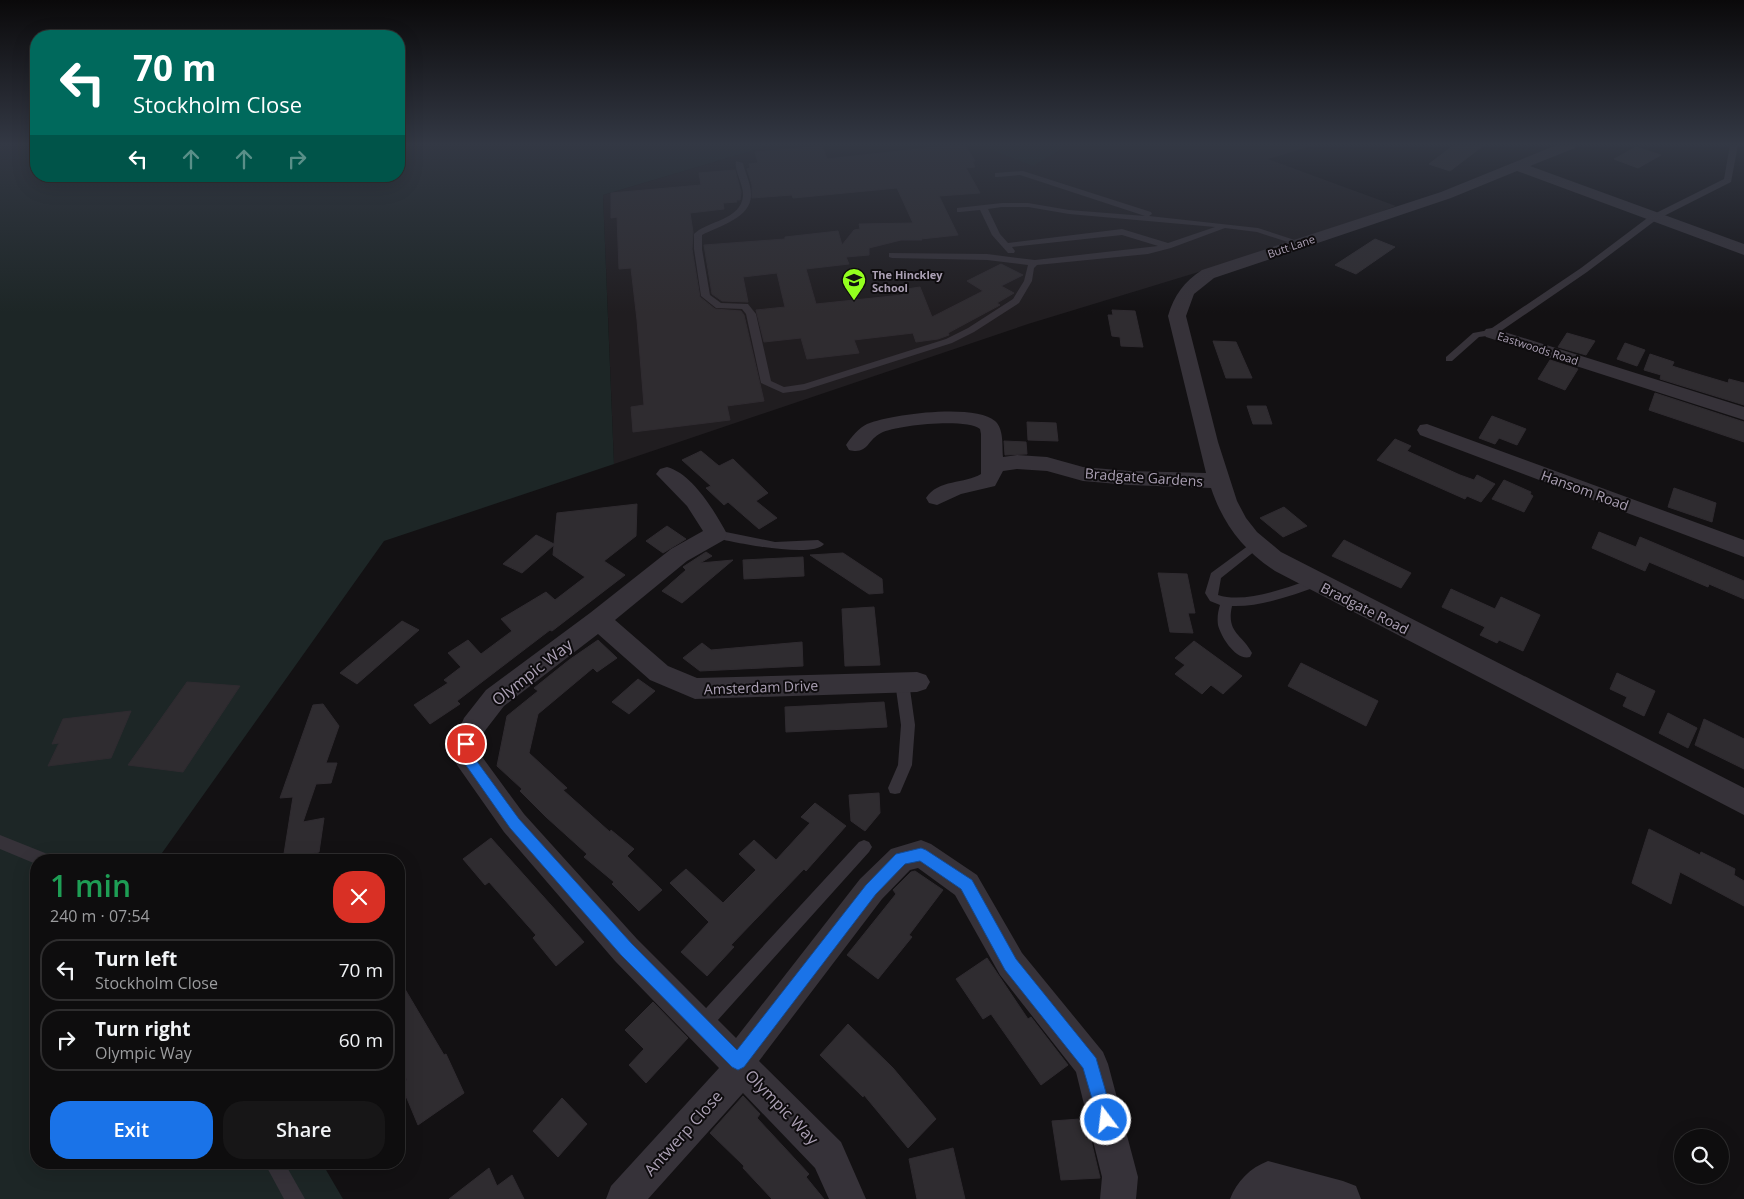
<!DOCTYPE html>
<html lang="en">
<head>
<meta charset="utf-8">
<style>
	body { margin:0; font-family:"Open Sans",sans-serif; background:#171617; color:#f1f3f6; height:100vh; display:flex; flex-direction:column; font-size:19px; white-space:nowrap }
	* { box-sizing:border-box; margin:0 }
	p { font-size:16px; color:#9b9c9e }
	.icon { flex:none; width:28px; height:28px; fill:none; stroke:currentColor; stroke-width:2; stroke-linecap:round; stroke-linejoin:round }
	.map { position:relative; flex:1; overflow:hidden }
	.drawer { position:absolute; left:30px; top:854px; width:375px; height:315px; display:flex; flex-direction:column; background:#0e0d0e; border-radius:20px; box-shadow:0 5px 20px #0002,0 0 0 1px #2e2d2e }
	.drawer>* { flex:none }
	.hud { position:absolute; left:30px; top:30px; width:375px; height:152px; border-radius:20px; box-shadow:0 5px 20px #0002,0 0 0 1px #2e2d2e; background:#00695c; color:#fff; overflow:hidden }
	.tools { position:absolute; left:1674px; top:1129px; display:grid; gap:10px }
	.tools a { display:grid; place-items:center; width:55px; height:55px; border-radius:50%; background:#0e0d0e; box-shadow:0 5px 20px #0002,0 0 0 1px #2e2d2e; font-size:25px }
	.pin { position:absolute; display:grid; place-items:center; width:42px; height:42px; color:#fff; margin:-21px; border:2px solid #fff; border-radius:50%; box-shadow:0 1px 5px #0007 }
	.me { position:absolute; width:55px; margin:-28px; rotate:345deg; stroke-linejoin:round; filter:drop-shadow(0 0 4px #0008) }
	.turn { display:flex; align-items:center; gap:18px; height:105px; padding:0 20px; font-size:22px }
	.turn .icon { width:65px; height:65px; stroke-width:2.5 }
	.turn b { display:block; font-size:35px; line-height:42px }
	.lanes { display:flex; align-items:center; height:48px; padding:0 20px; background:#0003; justify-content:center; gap:25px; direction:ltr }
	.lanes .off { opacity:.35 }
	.round { display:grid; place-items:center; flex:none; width:52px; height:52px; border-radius:20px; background:#171617 }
	.overview { display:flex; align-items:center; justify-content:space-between; height:85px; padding:0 20px }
	h1 { font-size:30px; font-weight:600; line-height:38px; color:#1e9e55 }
	.primary-button { display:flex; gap:10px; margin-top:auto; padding:10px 20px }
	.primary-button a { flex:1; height:58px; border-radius:20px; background:#1a73e8; color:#fff; font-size:20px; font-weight:600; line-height:58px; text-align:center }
	.primary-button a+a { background:#171617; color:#f1f3f6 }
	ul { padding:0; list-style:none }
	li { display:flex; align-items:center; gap:15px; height:62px; margin:0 10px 8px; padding:0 10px; border:2px solid #2e2d2e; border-radius:20px }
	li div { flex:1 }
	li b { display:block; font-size:19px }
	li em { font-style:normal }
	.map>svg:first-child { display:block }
</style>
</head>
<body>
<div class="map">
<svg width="1744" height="1199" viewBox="0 0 1744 1199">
	<rect width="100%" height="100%" fill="#131113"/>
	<path fill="#201d20" d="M772,145h543l-47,14 128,47 -76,29 -292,89 -414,140 -11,-269z"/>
	<path fill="#1d2626" d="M0,145h36v31h363v-31h373l-169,50 11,269 -230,77 -227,319h-121v302l286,1 21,36h-343z
		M978,145h90l-35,21z"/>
	<path fill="#2f2c30" stroke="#2f2b30" d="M944,145h21l10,16h-3l3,6 -9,1 14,25 -41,3 19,39 -37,4 1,1h-21l-32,8v7l-23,2 3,7 -43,5 10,35 86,-9 -2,-5 20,-3 12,30 51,-26 -16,-10 34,-17 22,11 -22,11 13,7 -17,10 3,2 -52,28 1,2 -11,4 -22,3 -3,-9 -59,7 5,13 -52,6 -6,-21 -37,4 -8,-32 29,-3 -8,-34 -34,4 5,25 -26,-1 -10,-7 -8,-49 81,-6v-2l53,-6 4,14 12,-15 6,-1 -1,-5 54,-1 -16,-35 -104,10 -1,-3 -40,3v-13l-5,-16 3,-1 -1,-4 9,-1 -3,-11 67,-6 5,13 118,-13z
		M1454,145h30l-34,26 -21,-7z
		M1636,147l25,8 -23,13 -24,-9z
		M735,170l6,22 -1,8h-4l1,2 -14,1 1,6 -34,4 3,19 -1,17 8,48 15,12 26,2 3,4 20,86 -37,5 3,14 -97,12 -2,-25 13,-2 -7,-85 -6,-52 -12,1 -2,-52 -6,1v-25l90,-8 -2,-12z
		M1375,239l20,8 -39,27 -21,-9z
		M1112,310l23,1 8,36 -22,-1 -1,-9 -8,-1 -4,-21h5z
		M1567,333l28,8 -9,14 -28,-8z
		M1213,341l23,1 16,36h-26z
		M1625,343l20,7 -8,16 -20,-7z
		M1650,354l24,8 -2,4 29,9 27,8 1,-4 15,4v22l-84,-26 1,-4 -17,-5z
		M1550,360l28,9 -13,21 -27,-11z
		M1655,393l89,29v20l-95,-32z
		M1247,406h19l6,18h-19z
		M1492,416l34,13 -9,16 -18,-7 -4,6 -16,-6z
		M1027,422l29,1 2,18 -30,-1z
		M1395,439l16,7 -4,5 53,24 14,5 3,-5 18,9 -14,18 -14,-6 -2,3 -88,-39z
		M1004,441l22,1 1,12 -22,1z
		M701,451l18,15 14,-7 35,34 -12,8 21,17 -18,11 -31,-27 -4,3 -18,-17 5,-2 -29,-26z
		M1504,480l27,12 -1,2 3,2 -9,16 -32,-13z
		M1674,488l42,15 -4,19 -44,-15z
		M637,504l-1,32 -32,25 21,14 -73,56 -2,-1 -93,71 3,3 -30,20 -16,-19 34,-22 -4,-3 17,-13 -13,-14 20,-13 13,14 31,-23 -11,-12 45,-27 9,8 30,-23 -32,-22 1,-10 -32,28 -19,-9 33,-29 18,9 3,-31z
		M1284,507l23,19 -24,11 -23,-19z
		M667,526l19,13 -23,14 -17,-12z
		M1599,532l37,15 4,-10 104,44v18l-35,-15 -1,3 -59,-25 -4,9 -53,-23z
		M1344,540l30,15 37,18 -10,15 -69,-32z
		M706,552l6,4 -12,7 33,-3 -51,43 -20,-12 24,-21 -3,-3z
		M843,553l39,26 1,14 -14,1 -59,-39z
		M803,557l1,19 -60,3 -1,-19z
		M1158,573l29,1 8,39h-7l5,20 -23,-1z
		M1451,589l44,20 6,-12 39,18 -17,36 -24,-11 -2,3 -17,-8 5,-8 -43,-20z
		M874,607l6,58 -35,1 -3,-57z
		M402,621l17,9 -62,54 -17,-11z
		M598,640l19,18 -20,14 -4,-4 -55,46 -9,39 38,35 -4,2 47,42 1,-2 23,19 -7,7 35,34 -23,21 -27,-27 2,-2 -30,-25 3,-3 -41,-37 -26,-26 2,-2 -25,-23 10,-50 31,-25 -4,-3 35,-28z
		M1194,641l48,35 -19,18 -12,-9 -9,9 -27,-20 10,-9 -10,-7z
		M802,642l1,24 -103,5 -17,-13 19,-15 9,7z
		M1301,663l77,38 -12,25 -78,-40z
		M1617,673l38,18 -11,25 -21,-10 4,-9 -17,-8z
		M638,679l17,12 -26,23 -17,-12z
		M187,682l53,4 -57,86 -55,-7z
		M884,702l3,25 -101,5 -1,-25z
		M323,704l16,22 -13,37h11l-6,20 -15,1 -13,38 21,-4 -5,34 -36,8 10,-63 -13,1 33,-93z
		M131,711l-20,47 -63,8 11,-23 -7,1 11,-25z
		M1668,713l29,15 -9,20 -29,-15z
		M1704,719l40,20v30l-49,-24z
		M879,793l1,20 -15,18 -14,-10 -2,-26z
		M815,803l31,23 -40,45 -2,-2 -73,76 3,2 -27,29 -26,-24 28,-30 -39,-39 16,-14 37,34 33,-33 -17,-16 15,-14 22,20 34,-37 -9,-6z
		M1649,829l51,26 1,-3 34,17 -1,6 10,6v25l-64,-34 -9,32 -39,-21z
		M491,838l93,104 -28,24 -23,-28 3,-3 -47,-53 -4,3 -22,-26z
		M915,871l28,19 -34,45 3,2 -34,42 -31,-24 49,-61 -3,-4 18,-18z
		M987,958l41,61 3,-2 37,48 -27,20 -50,-71 -8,5 -27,-40z
		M399,979l45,76 2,-1 18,39 -46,32 -17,-41 6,-4 -8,-14z
		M653,1002l35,36 -42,45 -17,-18 15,-16 -19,-19z
		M848,1024l45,44 43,51 -28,29 -44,-53 -1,2 -43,-42z
		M743,1096l17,18 -3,4 52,56 -3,3 18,22h-52l-29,-31 1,-2 -34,-33z
		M562,1098l25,26 -29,33 -25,-26z
		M1080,1119h6l14,59 -39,2 -9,-59z
		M953,1148l12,51h-48l-8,-40z
		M489,1168l8,18 15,-11 12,24h-75z"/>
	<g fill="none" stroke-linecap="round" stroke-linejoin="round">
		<path fill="#363239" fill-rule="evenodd" d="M1730,145h8l-7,37 -75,38 -69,52 -92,63 -16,2 -27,24h-6v-4l27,-24 16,-3 92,-62 69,-52 74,-37z
			M736,161l7,2c2,10 8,20 8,31 1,24 -32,32 -49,41v14l8,46 11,8 27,1 8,10 15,67 13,6 20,-3 142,-45 22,-11 45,-29 11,-18 4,-16 -41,-5 -95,-2 -3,-1v-4l98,1 48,6 123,-14 -36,-11 -110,12 3,4 -1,2h-6l-16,-18 -12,-25 -20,2h-3v-4l45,-5h26l41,7 76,6 -125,-41 -22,2h-3v-4l28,-2 128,41 1,2 -3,2 109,12 46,15 -4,3 -43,-14 -32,-4 -54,20 -23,6 -111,11 -3,3 -2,13 -13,22 -45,29 -22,11 -147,47 -22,3 -22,-10 -15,-69 -4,-5 -26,-1 -15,-12 -7,-47v-15c13,-13 47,-14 49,-38 1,-11 -9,-24 -7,-35zM1002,207h26l41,7 146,13 -47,16 -46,-14 -114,14 -8,-9 -12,-25z
			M716,530l59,12 43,-2 6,4c-11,15 -94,-2 -112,-7l-2,-3 2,-3z
			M1256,540l4,1 2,3 -2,3 -39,31 -3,17c28,9 70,-8 97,-17l4,2 2,3 -2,3c-27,9 -57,21 -87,20 -6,27 10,28 20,47l-2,4c-14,4 -29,-20 -32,-32 -1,-7 0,-14 2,-20l-10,-4 -5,-8 6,-20z
			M902,677l5,1 2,4 6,43 -3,40 -12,28 -5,1 -5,-1 -2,-5 10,-23 3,-40 -6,-43 2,-4z
			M0,835l50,20 3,5h-17v4l-36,-15z
			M864,840l5,2 3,5 -3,5 -161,179 -6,3 -6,-3 -3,-6 3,-6 163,-177z
			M264,1162h20l21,37h-21z"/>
		<path fill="#363239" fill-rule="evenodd" d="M1557,145h20l-2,3 -45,18 214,78v11l-227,-84 -66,27 -237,80 -20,16 -8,22 32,126 19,59 9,17 11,14 24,20 463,236v27l-469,-244c-32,-21 -52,-47 -64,-83l-82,-3 -46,-4 -36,-10 -30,-2 -14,2 -8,15 -34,8 -24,11 -8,-2 -3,-5c12,-19 39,-14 55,-24v-40l-1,-5c-14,-11 -83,-4 -99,4 -14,7 -13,22 -32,17l-3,-5c5,-8 13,-17 21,-21 23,-10 109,-21 128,-3 9,8 7,24 8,36l14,-2 30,2 36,10 46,4 77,2 -38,-157c6,-21 16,-34 34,-46l239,-78z
			M1492,328l252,79v13l-258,-83 -3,-4 3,-4z
			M1427,424l317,116v17l-324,-122 -3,-5 3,-5z
			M667,467c26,7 48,45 60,67l-3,6 -37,21 -72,59 53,46 29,12 220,-6 9,3 4,7 -4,7 -9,3 -222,7 -45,-19 -52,-46 -94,72 -20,26 -5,12 1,10 44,60 113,125 99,99 124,-159 31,-30 30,-9 10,4 46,31 45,78 81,99 5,12 30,113 -2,22h-36l2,-22 -26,-105 -76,-97 -45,-80 -37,-27 -8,2 -28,29 -123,162 82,81 25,57h-37l-14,-31 -72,-75 -95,106h-42l5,-13 108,-118 -104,-107 -111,-129 -47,-67 -4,-8v-13l11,-26 22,-28 104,-77 81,-64 32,-18 -16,-25 -31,-32 4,-5z
			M1268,1161l75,20 13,5 5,13h-131c7,-18 20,-31 38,-38z"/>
	</g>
	<linearGradient id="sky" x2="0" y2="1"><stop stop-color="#0a090a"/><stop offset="0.46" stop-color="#333844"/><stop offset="1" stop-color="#333844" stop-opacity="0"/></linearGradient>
	<rect width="1744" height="313" fill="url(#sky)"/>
	<path fill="#1a73e8" stroke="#114b97" d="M466,739l4,1 3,16 46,63 113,125 105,106 129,-165 30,-31 25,-6 5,2 46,30 44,79 80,99 18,62 -3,6 -5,3 -6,-3 -17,-58 -78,-98 -44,-81 -41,-28 -15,3 -29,30 -132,173 -6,3 -6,-3 -111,-112 -111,-127 -47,-67 -4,-17 2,-4z"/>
	<defs>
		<g id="school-pin" transform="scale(1.25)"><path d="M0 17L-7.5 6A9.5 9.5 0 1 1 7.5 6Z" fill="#93ff1e" stroke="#0e0c0e"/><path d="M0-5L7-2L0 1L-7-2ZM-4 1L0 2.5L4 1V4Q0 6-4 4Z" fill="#111"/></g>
	</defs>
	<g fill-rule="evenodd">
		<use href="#school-pin" x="854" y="280"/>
	</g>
	<g text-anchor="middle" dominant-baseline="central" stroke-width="4" stroke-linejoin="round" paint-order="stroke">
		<g font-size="11" fill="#aca1b5" stroke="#0e0c0e">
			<text transform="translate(1291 246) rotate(-19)">Butt Lane</text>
			<text transform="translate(1538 348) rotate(18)">Eastwoods Road</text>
		</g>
		<g font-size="11" font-weight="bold" fill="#aca1b5" stroke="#0e0c0e" text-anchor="start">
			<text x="872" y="274">The Hinckley<tspan x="872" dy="13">School</tspan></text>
		</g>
		<g font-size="14" fill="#aca1b5" stroke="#0e0c0e">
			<text transform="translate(1144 477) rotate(4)">Bradgate Gardens</text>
			<text transform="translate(1585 490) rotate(20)">Hansom Road</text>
			<text transform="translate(1365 608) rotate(27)">Bradgate Road</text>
			<text transform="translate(761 687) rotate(-2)">Amsterdam Drive</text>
		</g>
		<g font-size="16" fill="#aca1b5" stroke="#0e0c0e">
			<text transform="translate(532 672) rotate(-38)">Olympic Way</text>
			<text transform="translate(782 1107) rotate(46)">Olympic Way</text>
			<text transform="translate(683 1133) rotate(-48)">Antwerp Close</text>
		</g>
	</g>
</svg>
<div class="tools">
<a><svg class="icon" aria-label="search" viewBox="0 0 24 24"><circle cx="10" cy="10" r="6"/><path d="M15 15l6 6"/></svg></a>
</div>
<div class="pin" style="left:466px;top:744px;background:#d93025"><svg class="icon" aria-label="arrive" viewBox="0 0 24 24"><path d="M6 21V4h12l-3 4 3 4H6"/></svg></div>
<svg class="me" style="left:1106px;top:1120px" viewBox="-20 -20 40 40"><circle r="17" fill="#1a73e8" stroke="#fff" stroke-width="3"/><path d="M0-11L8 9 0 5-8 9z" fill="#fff"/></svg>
<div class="hud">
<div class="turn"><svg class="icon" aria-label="left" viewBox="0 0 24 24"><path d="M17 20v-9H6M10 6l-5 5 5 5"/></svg><div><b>70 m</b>Stockholm Close</div></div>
<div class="lanes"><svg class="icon" aria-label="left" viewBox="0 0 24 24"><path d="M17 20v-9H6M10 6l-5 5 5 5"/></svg><svg class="icon off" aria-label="ahead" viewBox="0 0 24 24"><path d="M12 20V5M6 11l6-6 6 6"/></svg><svg class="icon off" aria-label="ahead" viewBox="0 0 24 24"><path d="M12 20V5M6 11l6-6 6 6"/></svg><svg class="icon off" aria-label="right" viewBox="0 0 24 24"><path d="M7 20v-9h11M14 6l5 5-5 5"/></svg></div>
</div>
<section class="drawer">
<div class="overview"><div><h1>1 min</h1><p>240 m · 07:54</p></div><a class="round" style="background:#d93025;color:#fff"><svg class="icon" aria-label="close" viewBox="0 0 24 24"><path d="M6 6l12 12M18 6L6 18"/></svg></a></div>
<ul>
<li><svg class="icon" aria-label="left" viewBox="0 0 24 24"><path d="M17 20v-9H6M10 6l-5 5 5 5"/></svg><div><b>Turn left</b><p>Stockholm Close</p></div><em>70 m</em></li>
<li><svg class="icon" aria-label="right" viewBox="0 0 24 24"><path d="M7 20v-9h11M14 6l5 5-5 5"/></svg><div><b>Turn right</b><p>Olympic Way</p></div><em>60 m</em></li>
</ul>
<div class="primary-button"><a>Exit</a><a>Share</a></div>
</section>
</div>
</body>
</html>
